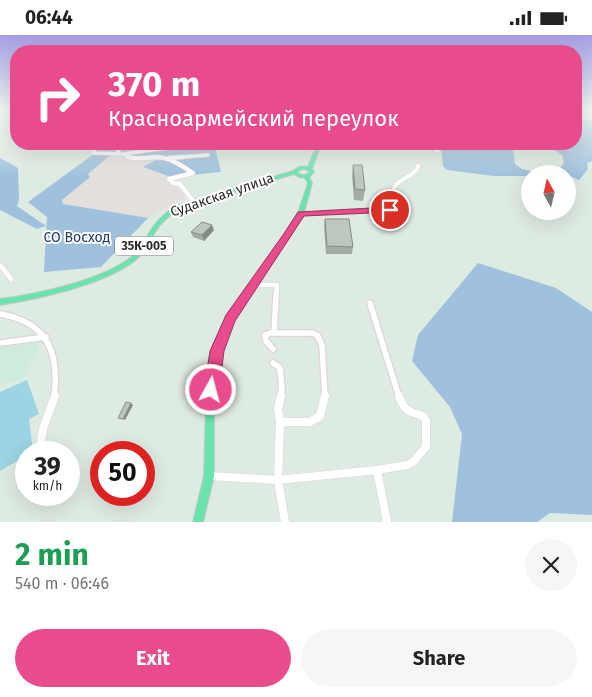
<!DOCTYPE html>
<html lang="en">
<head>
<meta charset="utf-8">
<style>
	body { margin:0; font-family:"Fira Sans",sans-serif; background:#f6f6f6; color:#222; height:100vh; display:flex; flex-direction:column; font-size:19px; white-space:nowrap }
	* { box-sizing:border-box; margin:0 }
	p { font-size:16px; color:#767676 }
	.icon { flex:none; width:28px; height:28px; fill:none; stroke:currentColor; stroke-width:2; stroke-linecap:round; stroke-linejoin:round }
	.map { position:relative; height:487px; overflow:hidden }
	.panel { display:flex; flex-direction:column; background:#fff; flex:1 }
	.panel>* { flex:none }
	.guide { position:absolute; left:10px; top:10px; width:572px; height:105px; border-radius:20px; box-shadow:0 5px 20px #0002; background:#e94c8c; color:#fff; overflow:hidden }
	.needle { width:32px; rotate:352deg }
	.tools { position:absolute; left:521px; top:130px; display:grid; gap:10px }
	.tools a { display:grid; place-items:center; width:55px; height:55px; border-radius:50%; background:#fff; box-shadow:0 5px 20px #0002; font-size:25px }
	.speed { position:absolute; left:15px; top:406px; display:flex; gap:10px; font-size:25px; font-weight:700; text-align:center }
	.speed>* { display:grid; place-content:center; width:65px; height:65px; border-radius:50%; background:#fff; box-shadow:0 5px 20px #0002; line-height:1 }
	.speed small { font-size:12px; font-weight:400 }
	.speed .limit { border:8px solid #d22; background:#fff; color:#111 }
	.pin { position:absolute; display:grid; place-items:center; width:42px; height:42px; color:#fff; margin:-21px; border:2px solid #fff; border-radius:50%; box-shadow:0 1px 5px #0007 }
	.me { position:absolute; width:55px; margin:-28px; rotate:7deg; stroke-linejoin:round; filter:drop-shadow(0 0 4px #0008) }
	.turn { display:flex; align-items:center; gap:18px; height:105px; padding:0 15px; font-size:22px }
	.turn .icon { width:65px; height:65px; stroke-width:2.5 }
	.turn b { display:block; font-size:35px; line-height:42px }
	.round { display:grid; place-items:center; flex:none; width:52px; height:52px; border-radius:26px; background:#f6f6f6 }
	.summary { display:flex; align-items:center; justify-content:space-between; height:85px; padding:0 15px }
	h1 { font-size:30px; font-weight:700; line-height:38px; color:#1e9e55 }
	.primary-button { display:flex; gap:10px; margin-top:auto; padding:10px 15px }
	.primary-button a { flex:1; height:58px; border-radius:30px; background:#e94c8c; color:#fff; font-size:20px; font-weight:700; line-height:58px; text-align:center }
	.primary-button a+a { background:#f6f6f6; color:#222 }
	.status { display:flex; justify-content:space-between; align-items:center; height:35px; padding:0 25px; background:#fff; direction:ltr }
	.status svg { height:14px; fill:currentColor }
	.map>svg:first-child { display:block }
</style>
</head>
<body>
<div class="status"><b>06:44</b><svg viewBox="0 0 49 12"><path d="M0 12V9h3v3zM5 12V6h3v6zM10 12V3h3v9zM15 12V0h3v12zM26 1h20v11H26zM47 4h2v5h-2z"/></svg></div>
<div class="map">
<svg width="592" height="487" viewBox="0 0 592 487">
	<rect width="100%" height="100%" fill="#deebe2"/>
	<path fill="#e4dedd" d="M113,118l47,5 -16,9 27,10 -3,2 18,18 -38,21 -85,-14 -1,-4 28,-23 -2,-3z"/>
	<path fill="#cfebdc" d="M42,305l-18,39 -24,6v-40z"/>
	<path fill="#9fc1dd" d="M576,84l16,2v40l-5,2 1,6 -9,11 -21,-9 6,-8 -2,-8 -9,-6 -3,-5h26z
		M99,109h108l8,4 6,24 -50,5 -28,-10 16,-9 -4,-1 -15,4 -27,-8 -25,21 2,3 -28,23 1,4 85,14 -47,49 -57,5 3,-55 -19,-15 66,-48z
		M443,109h69l3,20 7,5 24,5h-16v2h-36l-47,-6 -4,-4 -2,-20z
		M0,123l18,10 1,32 -2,6 29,20 -9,3 -37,-19z
		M478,228l78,25 36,24v203l-42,-2 -13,9h-85l10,-88 -12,-27 -38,-46 6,-26z"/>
	<path fill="#9cd4e3" d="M27,345l12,34 -10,5 4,33 -7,1v3l-26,15v-79z"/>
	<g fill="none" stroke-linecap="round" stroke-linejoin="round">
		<g stroke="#e2d3d9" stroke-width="4.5">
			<path id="minor-far4" d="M98,109l-5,9 30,1 73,-10
				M314,109l-2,5 4,2
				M425,109l12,7 2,-1v-5l3,-1
				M117,118l6,-9
				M123,119l8,4
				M146,123h18
				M170,123l38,-3"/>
		</g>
		<g stroke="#e2d3d9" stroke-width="5">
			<path id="minor-far3" d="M128,122c10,3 18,0 28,0 14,0 26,9 37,16l-24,6 4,4 7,1 14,18
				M168,123l15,-1
				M301,178l92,-4c2,-7 -2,-14 1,-21 5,-11 20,-10 24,-22"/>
		</g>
		<g stroke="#e2d3d9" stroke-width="6">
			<path id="minor-far2" d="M0,230l11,14
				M253,250h24l-1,13"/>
		</g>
		<g stroke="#e2d3d9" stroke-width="8">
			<path id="minor-far1" d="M370,268l29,94
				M0,279c47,8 60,38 54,83
				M274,298l2,-37
				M0,308l46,-6
				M273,314l-7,-8 -1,-6 5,-2h42l5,2 5,10 3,52
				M273,328l7,5 2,21 -2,8"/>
		</g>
		<g stroke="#e2d3d9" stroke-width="9">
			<path id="minor" d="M281,361l-3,13 2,13 -2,58 7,42
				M280,387h30l10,-6 5,-20
				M39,418l4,-24 12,-33
				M377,435l10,52
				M209,441l69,4 99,-10 30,-5 6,-3 13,-15v-26l-3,-5c-14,-4 -20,-6 -24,-20
				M22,452l4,-3"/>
		</g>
		<g stroke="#c8c8c8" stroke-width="2">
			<path id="major" d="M317,109h4l-9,25 2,3 -5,5 3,6 -8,30 -15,25 -56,82 -12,31 -7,53v72l-11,46h-10l11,-46 2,-72 7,-53 15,-34 57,-81 13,-23 10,-30 -3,-5 -6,-1 -5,-3 -114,34c-10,7 -19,14 -25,24 -4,7 -8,17 -14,23 -27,28 -103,44 -141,50v-6c38,-5 110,-20 137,-47 5,-5 9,-13 12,-19 7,-12 16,-20 27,-27l117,-35c5,-5 10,-5 15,-4zM305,134l5,3c-4,4 -9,4 -13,0l3,-2z"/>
		</g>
		<use href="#minor-far4" stroke="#fff" stroke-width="3"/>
		<use href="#minor-far3" stroke="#fff" stroke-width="4"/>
		<use href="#minor-far2" stroke="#fff" stroke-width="4.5"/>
		<use href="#minor-far1" stroke="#fff" stroke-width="5.5"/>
		<use href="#minor" stroke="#fff" stroke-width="8"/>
		<use href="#major" fill="#6ae4ad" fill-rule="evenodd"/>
	</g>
	<path fill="#a3aba5" d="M353,130l12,25 -2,11 -9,-1 -2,-24z
		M325,184l28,28 -1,7h-26l-2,-27z
		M214,195l-10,11 -11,-4 -2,-5z"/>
	<path fill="#848b86" d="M212,190l2,5 -10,11 -2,-6z
		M131,368l2,2 -8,15 -2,-1z"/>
	<path fill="#bdc7c0" stroke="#848b86" d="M353,130h9l3,25 -10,-1z
		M325,184h24l4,28 -26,-1z
		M202,187l10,3 -10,10 -11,-3z
		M126,367l5,1 -8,16 -5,-1z"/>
	<linearGradient id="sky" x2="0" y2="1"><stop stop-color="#a69de4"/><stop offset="0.52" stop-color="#f0f6f2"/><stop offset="1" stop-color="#f0f6f2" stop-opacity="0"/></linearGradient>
	<rect width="592" height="142" fill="url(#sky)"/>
	<path fill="#e94c8c" stroke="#97315b" d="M390,172l3,1v4l-89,4 -69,105 -11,30 -5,39 -2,5 -6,2 -5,-2 -2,-5 6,-39 16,-36 57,-80 15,-23z"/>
	<g text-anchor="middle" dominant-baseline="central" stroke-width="4" stroke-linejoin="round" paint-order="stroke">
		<rect fill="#fff" stroke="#6a6a6a" stroke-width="1" x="115" y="201.5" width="58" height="19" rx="4"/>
		<g font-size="12" font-weight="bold" fill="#2a2a2a">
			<text x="144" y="211">35К-005</text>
		</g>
		<g font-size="14" fill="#2a2a2a" stroke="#fff">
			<text transform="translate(222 160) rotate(-19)">Судакская улица</text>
		</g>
		<g font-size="14" fill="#213c61" stroke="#fff">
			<text x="77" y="202">СО Восход</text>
		</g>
	</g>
</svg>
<div class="tools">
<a><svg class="needle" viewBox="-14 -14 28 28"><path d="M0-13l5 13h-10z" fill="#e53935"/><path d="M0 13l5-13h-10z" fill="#767676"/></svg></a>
</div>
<div class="speed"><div>39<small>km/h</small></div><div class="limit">50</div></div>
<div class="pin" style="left:390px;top:175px;background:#d93025"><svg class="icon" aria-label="arrive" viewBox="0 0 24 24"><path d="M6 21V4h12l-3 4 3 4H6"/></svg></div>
<svg class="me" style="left:211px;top:355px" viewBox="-20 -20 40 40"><circle r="17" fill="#e94c8c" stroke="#fff" stroke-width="3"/><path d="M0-11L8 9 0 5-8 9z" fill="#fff"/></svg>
<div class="guide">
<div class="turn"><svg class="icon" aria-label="right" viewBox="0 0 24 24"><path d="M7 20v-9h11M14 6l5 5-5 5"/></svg><div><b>370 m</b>Красноармейский переулок</div></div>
</div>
</div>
<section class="panel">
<div class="summary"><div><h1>2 min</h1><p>540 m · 06:46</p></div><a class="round"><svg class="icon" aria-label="close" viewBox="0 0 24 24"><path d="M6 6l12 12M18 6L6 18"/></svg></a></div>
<div class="primary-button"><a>Exit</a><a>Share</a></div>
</section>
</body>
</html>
